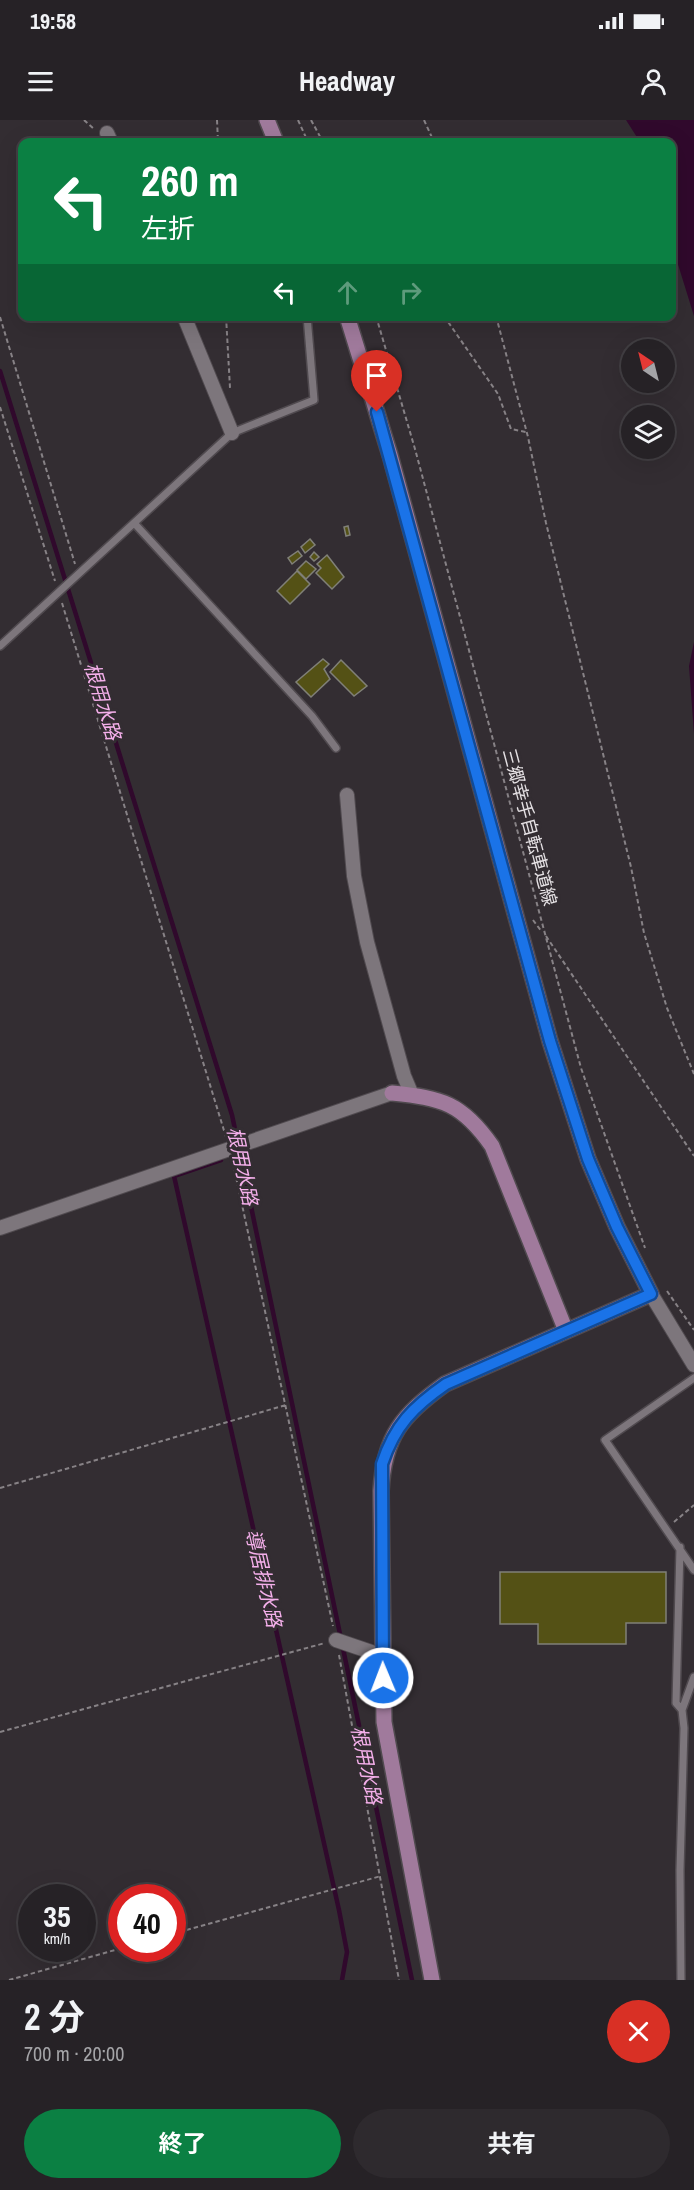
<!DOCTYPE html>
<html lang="ja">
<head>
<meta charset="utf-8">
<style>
	body { margin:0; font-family:"Archivo Narrow","Noto Sans JP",sans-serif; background:#2e2a2e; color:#f1f3f6; height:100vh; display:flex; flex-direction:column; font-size:22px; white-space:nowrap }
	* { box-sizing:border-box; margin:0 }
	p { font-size:20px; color:#a4a4a7 }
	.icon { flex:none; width:33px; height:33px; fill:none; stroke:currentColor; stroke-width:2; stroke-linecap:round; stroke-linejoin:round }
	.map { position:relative; height:1860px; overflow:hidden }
	.sheet { display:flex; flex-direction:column; background:#262226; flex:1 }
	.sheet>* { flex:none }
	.top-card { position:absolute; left:18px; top:18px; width:658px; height:183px; border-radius:12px; box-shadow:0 6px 24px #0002,0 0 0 2px #423f43; background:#0b8043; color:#fff; overflow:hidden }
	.needle { width:39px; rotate:325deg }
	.controls { position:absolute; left:621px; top:219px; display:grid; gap:12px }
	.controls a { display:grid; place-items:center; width:54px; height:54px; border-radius:50%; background:#262226; box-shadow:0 6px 24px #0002,0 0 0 2px #423f43; font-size:30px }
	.speed { position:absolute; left:18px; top:1764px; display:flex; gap:12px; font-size:30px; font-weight:700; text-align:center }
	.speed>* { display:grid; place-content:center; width:78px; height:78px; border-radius:50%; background:#262226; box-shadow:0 6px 24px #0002,0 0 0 2px #423f43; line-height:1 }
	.speed small { font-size:15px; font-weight:400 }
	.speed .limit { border:9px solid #d22; background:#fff; color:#111 }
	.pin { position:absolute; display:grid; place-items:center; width:51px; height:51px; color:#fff; margin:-62px -26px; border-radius:50% 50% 50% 0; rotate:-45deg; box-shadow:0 0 6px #0007 }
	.pin .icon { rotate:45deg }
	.me { position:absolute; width:66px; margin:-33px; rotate:359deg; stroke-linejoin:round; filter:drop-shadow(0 0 4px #0008) }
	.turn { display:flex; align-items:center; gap:21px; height:126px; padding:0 24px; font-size:27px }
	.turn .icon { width:78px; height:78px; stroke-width:2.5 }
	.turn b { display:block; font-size:42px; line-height:51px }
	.lanes { display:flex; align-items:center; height:57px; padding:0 24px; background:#0003; justify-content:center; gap:30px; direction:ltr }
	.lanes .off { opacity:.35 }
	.round { display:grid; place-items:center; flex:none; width:63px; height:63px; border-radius:32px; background:#2e2a2e }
	.summary { display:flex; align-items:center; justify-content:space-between; height:102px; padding:0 24px }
	h1 { font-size:36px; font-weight:700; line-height:45px }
	.cta { display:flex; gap:12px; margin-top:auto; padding:12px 24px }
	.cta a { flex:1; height:69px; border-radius:36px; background:#0b8043; color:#fff; font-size:24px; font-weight:700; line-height:69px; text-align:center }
	.cta a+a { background:#2e2a2e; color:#f1f3f6 }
	.status { display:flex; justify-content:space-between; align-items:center; height:42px; padding:0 30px; background:#262226; direction:ltr }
	.status svg { height:16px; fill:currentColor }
	header { display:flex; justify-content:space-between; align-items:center; height:78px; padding:0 24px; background:#262226; font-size:27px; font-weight:700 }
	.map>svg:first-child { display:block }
</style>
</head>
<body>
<div class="status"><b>19:58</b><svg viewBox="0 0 49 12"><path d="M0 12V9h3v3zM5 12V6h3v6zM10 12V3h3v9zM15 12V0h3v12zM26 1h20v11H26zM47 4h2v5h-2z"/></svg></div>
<header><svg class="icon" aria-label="menu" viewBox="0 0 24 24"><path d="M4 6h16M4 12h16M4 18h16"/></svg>Headway<svg class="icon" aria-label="person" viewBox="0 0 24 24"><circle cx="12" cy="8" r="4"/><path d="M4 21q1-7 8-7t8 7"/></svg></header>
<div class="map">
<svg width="694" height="1860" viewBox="0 0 694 1860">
	<rect width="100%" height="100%" fill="#332d32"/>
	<path fill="#30092c" d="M626,0h68v196l-22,-71v-103h-32z
		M694,522v92l-5,-68z"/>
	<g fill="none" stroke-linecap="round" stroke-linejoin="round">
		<path stroke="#30092c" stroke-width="4.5" d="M0,251l232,744 180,865
			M221,1040l-47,16 165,734 8,42 -5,28"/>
	</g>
	<path fill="#545115" stroke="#808078" stroke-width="1.5" d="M348,406l2,9 -4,1 -2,-9z
		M310,419l5,6 -10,8 -4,-6z
		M298,431l4,5 -10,8 -4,-6z
		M314,432l5,5 -5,4 -4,-4z
		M327,435l17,22 -12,12 -16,-16 5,-5 -4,-4z
		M306,441l10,8 -10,10 -9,-9z
		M297,451l13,13 -20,20 -13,-13z
		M323,539l6,5 -5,5 6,10 -19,18 -15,-15z
		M341,540l26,26 -13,10 -24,-24z
		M500,1452h166v51h-40v21h-88v-20h-38z"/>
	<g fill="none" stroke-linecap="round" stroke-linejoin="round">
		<g stroke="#504a4f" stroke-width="10">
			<path id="lane" d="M135,404l177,192 24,32
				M0,526l232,-213 82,-33 -7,-84
				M694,1258l-89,62 89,130
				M680,1427l-4,156 6,7 2,18 -4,142 1,110
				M682,1590l12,-33"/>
		</g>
		<g stroke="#504a4f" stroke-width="16">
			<path id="street" d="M107,13l4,9
				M184,196l48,117
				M347,675l7,81 13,66 37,134 8,19
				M0,1108l392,-135
				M651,1174l43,71
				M336,1520l47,16"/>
		</g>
		<g stroke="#504a4f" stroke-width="18">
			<path id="secondary" d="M267,0l9,22
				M347,196l43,139 160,586 38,118 29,68 34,67 -206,90c-43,31 -61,52 -64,107l3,231 48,258
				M392,973c50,5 70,10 100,53l74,185"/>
		</g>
		<path stroke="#878286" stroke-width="2" stroke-dasharray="4.5 3" stroke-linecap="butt" d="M84,0l11,10
			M217,0l1,22
			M298,0l10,22
			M311,0l12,22
			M424,0l10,22
			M226,196l4,72
			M376,196l39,133 166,619 64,180
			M444,196l54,78 13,35 15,3
			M496,196l32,121 18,86 85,344 13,66 23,75 27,66
			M0,197l75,247
			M0,287l55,174
			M62,483l164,534
			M533,800l9,12
			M546,816l148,220
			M233,1043l100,463
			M667,1171l27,39
			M0,1368l286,-83
			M674,1402l20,-17
			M339,1535l60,325
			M0,1612l325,-89
			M172,1814l209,-58
			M9,1860l113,-32"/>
		<use href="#lane" stroke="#7d767c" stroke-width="7"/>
		<use href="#street" stroke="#7d767c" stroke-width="14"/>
		<use href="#secondary" stroke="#a07a9c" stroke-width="15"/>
	</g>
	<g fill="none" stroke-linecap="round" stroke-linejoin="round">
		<g stroke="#114b97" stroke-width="15">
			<path id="route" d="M377,292l173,629 38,118 29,68 34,67 -205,90c-33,23 -51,41 -64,80l1,214"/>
		</g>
		<use href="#route" stroke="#1a73e8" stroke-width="10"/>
	</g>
	<g text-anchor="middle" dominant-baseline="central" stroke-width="6" stroke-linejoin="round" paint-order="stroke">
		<g font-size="18" fill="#e5e1e4" stroke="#332d32">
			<text transform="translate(530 707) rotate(75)">三郷幸手自転車道線</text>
		</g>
		<g font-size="20" font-style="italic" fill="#f4afea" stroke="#332d32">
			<text transform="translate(103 581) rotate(73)">根用水路</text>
			<text transform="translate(243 1046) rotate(78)">根用水路</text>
			<text transform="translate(264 1458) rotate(77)">導居排水路</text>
			<text transform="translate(367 1645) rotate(78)">根用水路</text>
		</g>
	</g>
</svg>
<div class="controls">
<a><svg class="needle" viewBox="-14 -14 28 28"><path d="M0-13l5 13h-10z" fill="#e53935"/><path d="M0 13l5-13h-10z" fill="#a4a4a7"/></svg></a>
<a><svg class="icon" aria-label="layers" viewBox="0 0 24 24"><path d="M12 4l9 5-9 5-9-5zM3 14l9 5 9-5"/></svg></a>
</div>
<div class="speed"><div>35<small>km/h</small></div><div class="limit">40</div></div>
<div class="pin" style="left:377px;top:292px;background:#d93025"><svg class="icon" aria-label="arrive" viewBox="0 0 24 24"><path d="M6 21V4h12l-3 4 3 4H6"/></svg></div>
<svg class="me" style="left:383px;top:1558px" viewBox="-20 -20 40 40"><circle r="17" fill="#1a73e8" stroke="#fff" stroke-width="3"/><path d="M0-11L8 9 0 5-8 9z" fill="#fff"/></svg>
<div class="top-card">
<div class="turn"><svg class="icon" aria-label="left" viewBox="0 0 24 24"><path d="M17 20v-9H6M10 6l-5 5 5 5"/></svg><div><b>260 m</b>左折</div></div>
<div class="lanes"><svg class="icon" aria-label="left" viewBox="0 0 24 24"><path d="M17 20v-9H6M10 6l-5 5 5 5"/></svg><svg class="icon off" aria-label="ahead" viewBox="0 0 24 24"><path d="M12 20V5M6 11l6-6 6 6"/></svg><svg class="icon off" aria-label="right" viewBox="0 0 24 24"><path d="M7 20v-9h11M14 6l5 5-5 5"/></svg></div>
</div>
</div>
<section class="sheet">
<div class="summary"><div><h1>2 分</h1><p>700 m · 20:00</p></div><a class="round" style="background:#d93025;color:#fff"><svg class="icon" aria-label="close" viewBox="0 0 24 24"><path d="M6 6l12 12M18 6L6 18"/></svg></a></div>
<div class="cta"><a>終了</a><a>共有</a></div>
</section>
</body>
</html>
